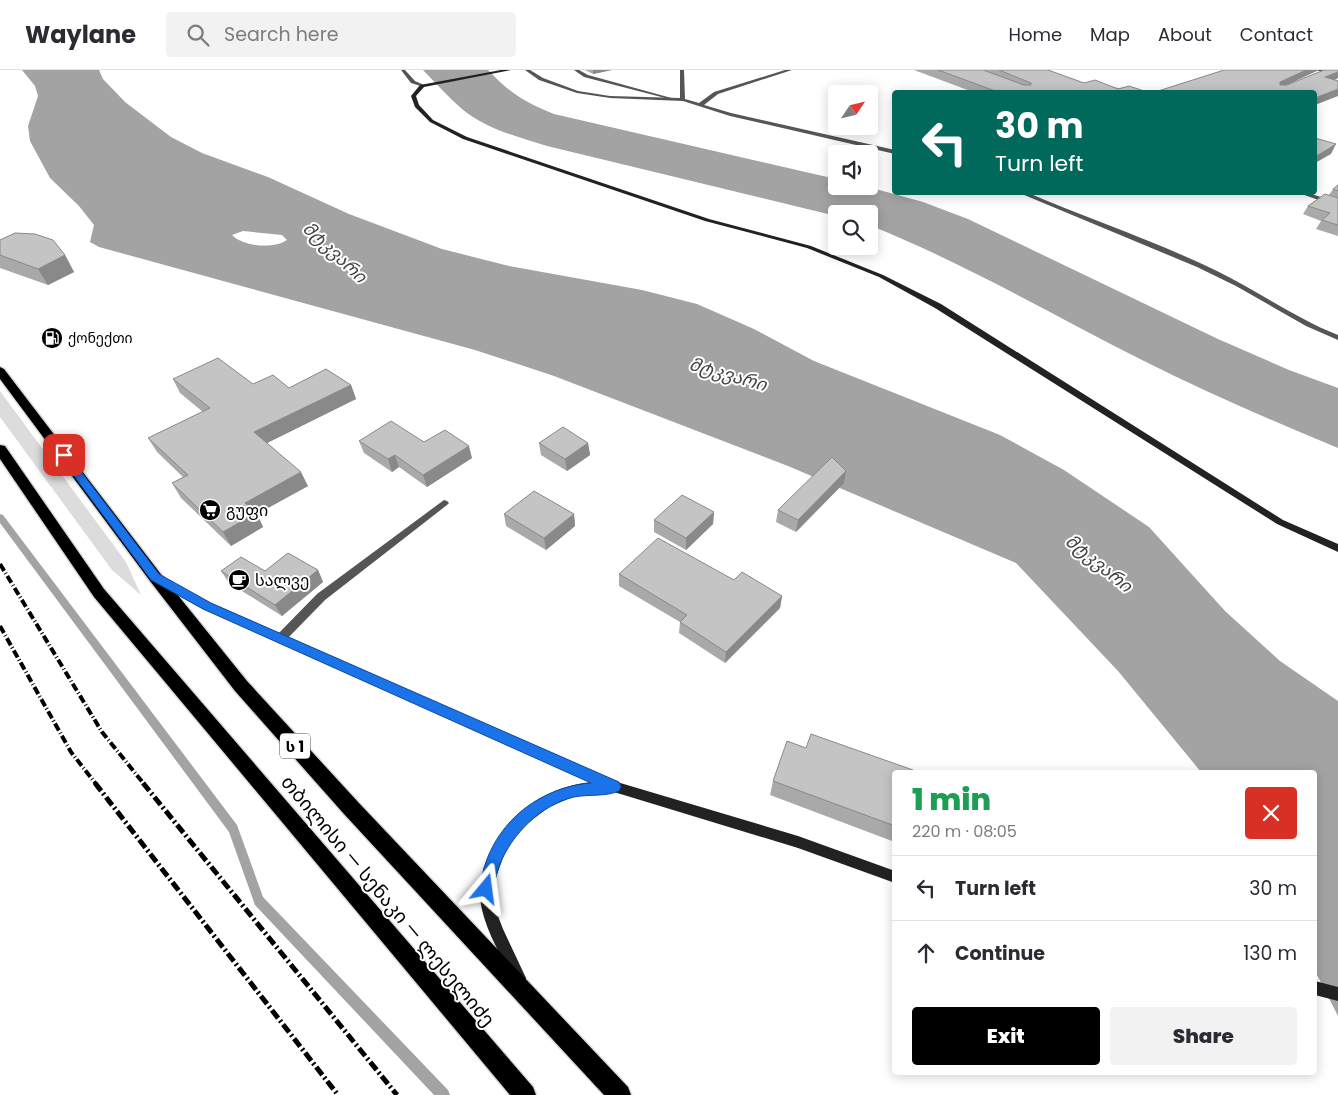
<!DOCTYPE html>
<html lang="en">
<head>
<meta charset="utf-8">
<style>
	body { margin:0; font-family:Poppins,"Noto Sans Georgian",sans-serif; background:#f2f2f3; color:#2b2b33; height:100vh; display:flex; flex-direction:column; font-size:19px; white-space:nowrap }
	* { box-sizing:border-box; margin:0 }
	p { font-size:16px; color:#7c7c81 }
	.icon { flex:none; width:28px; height:28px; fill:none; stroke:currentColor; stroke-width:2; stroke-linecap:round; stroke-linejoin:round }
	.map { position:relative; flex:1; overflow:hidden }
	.details { position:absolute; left:892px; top:700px; width:425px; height:305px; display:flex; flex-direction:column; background:#fff; border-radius:5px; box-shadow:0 2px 12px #0003 }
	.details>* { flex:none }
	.top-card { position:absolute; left:892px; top:20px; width:425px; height:105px; border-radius:5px; box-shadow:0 2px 12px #0003; background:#00695c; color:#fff; overflow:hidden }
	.needle { width:32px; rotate:55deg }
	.fabs { position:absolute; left:828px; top:15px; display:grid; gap:10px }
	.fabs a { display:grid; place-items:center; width:50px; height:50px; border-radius:5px; background:#fff; box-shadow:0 2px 12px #0003; font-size:25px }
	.pin { position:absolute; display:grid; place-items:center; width:42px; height:42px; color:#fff; margin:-21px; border-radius:10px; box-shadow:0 2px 8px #0006 }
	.me { position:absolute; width:55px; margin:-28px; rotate:16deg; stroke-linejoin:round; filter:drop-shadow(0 0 4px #0008) }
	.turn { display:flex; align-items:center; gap:18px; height:105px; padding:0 20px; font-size:22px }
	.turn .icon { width:65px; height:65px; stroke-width:2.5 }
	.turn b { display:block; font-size:35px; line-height:42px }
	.round { display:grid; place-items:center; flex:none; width:52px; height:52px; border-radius:5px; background:#f2f2f3 }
	.head { display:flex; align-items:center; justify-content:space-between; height:85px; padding:0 20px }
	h1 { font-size:30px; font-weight:800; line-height:38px; color:#1e9e55 }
	.primary-button { display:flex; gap:10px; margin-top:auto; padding:10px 20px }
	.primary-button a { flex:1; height:58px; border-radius:5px; background:#000; color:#fff; font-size:20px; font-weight:800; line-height:58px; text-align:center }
	.primary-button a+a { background:#f2f2f3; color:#2b2b33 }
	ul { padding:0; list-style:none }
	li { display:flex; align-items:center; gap:15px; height:65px; padding:0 20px; border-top:1px solid #e1e1e2 }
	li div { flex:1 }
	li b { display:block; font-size:19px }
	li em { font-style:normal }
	header { display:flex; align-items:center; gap:30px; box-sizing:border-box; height:70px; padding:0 25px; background:#fff; border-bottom:1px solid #e1e1e2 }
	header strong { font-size:24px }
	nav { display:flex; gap:28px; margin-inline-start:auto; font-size:18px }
	.search { width:350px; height:45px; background:#f2f2f3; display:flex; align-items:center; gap:12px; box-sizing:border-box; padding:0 18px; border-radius:5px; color:#7c7c81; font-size:19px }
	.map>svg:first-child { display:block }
</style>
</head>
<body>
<header>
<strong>Waylane</strong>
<div class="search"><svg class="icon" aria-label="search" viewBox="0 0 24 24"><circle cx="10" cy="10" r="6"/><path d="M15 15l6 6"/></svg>Search here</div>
<nav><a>Home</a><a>Map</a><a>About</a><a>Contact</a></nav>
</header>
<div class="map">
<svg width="1338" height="1025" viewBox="0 0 1338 1025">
	<rect width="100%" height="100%" fill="#fff"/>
	<path fill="#dcdcdc" d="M0,321l126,171 15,33 -29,-25 -112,-153z"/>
	<path fill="#a3a3a3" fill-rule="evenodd" d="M22,0h77l4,9 22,23 46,35 31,16 66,24 81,37 93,35 67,17 133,24 55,14 57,25 60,32 186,74 64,35 85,57 76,84 55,50 58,40v315l-23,-45v-199h-114l-83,-101 -102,-108 -228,-97 -234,-90 -79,-26 -376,-103 -9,-5 4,-17 -15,-19 -29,-28 -20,-37 -2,-15 10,-30 -3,-10zM243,161l39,4 5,5c-13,9 -43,7 -55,-5z
		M423,0h65c23,24 36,32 66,44l282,65v7l36,2 51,14 45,17 250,120 71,31 49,18v60c-65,-27 -131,-55 -194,-87 -91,-46 -180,-98 -275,-136v-11h-33v2l-289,-70c-29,-9 -61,-17 -85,-37 -14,-12 -26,-26 -39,-39z"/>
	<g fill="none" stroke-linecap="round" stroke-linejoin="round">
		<path fill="#a3a3a3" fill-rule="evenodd" d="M0,444l3,1 234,310 26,72 185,193 2,5h-16l-179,-190 -26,-73 -229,-309z"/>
		<g stroke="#dbdbdb" stroke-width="3">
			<path id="highway" d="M0,297l4,2 156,204 87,108 111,121 270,285 3,8h-27l-260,-281 -109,-123 -85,-110 -150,-202z
				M0,375l5,1 99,143 429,498 3,8h-26l-416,-498 -94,-138z"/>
		</g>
		<path fill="#555" fill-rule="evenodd" d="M574,0h5l9,5 87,24 -2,1 -89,-23z
			M444,430l3,1 2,2 -2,2 -122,95 -41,42h-8l-1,-3 1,-3 41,-42z"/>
		<path fill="#555" fill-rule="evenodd" d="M401,0h4l10,11 9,4v2l-13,-4z
			M525,0h5l13,8 35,13 32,5 70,2v-28h4l1,29 14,4 15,-11 71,-22h7l-74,24 -14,11 27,8 164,37v4l-165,-38 -47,-15 -73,-3 -33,-5 -38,-13z
			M1316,0h7l15,4v3z
			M1017,122h9c63,27 129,49 191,79 41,20 78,47 121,64v5l-32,-14 -70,-40 -39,-19z
			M1296,122h10l32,11v4z"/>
		<path fill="#222" fill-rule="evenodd" d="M501,0h10l-87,17 -8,9 3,9 14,15 34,17 242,82 102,27 72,29 58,29 342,216 55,24v8l-61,-28 -342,-216 -56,-31 -72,-29 -102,-27 -242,-82 -33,-17 -15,-15 -4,-11 9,-11z
			M158,505l53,28 406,179 181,54 97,35v12l-97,-35 -184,-56 -37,3 -28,12 -24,18 -18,22 -13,35 -1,18 3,11 7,18 23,49 -2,5 -5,2 -5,-2c-12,-27 -31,-55 -34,-85 -1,-12 2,-22 6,-33 17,-45 57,-79 106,-83l-389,-173 -49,-27 -1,-3z
			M1315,911l23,6v14l-23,-6z"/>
		<use href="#highway" fill="#000" fill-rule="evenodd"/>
		<path stroke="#000" stroke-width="4" stroke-dasharray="8 2.5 1 2.5" stroke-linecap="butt" d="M0,494l102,168 42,52
			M0,556l71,126 25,32"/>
		<path stroke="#000" stroke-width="5" stroke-dasharray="10 3 2 3" stroke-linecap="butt" d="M95,713l243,312
			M143,713l254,312"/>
	</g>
	<path fill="#a9a9a9" d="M585,0h27l-19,4z
		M914,0h134l36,13 63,9h-174z
		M1338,115v51l-22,-7 5,-8 -18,-7 5,-8 21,-11 4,-6z
		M0,170l65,15 9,17 -26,13 -48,-17z
		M173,309l80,5 36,4 62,-3 5,14 -89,44 41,43 -51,28 6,13 -32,19 -50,-48 -9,-15 11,-6 -26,-25 -9,-14 55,-26 -23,-19z
		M359,371l65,1 48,16 -45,29 -28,-20 -7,5 -28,-19z
		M539,373h49l2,12 -23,16 -26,-16z
		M844,413l-48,49 -20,-10 2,-12z
		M714,442l-1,12 -27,26 -32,-18v-12z
		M504,444h70l1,12 -29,24 -40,-24z
		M318,500l5,12 -41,34 -53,-33 -8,-12z
		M619,504l115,6 48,16 -2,12 -55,55 -46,-30 1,-11 -61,-36z
		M806,678l89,24v66h-1l-2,3 -122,-46 3,-14z"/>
	<path fill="#898989" d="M593,0h19l-19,4z
		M1306,0h12l-1,1 -41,19 4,-8z
		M1338,2v5l-1,2 -17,6 5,-8z
		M1338,19v7l-23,9v-7z
		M1336,74l-5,10 -16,9v-6z
		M65,185l9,17 -26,13 -10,-16z
		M351,315l5,14 -95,47 -7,-14z
		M588,373l2,12 -23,16 -2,-12z
		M469,376l3,12 -45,29 -4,-12z
		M395,385l4,12 -7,5 -4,-13z
		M846,401l-2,12 -48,49 2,-12z
		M301,402l7,14 -51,28 6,13 -32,19 -8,-14 22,-29z
		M714,442l-1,12 -27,26v-12z
		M574,444l1,12 -29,24 -2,-12z
		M318,500l5,12 -41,34 -7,-11z
		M782,526l-2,12 -55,55 1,-11z"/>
	<path fill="#c4c4c4" stroke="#898989" d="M938,0h45l41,15h7v-2l-32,-13h49l36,13 11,-3 23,9 11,-3 18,6h-149z
		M1224,0h82l-26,12v3h7l37,-15h14v2l-13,5 13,4v8l-23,9v-6h-160z
		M1315,68l21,6 -21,13z
		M1338,115v6l-5,-2z
		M1325,124l13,4v27l-16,-5 8,-7 -22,-7z
		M15,163l20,1 18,6 12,15 -27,14 -38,-14v-15z
		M218,288l35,26 20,-9 16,13 37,-19 25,16 -97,47 47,40 -56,31 11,10 -33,19 -51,-49 16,-8 -40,-37 62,-30 -37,-29z
		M391,351l33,21 21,-12 24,16 -46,29 -28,-20 -7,4 -29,-18z
		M563,357l25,16 -23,16 -26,-16z
		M832,387l14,14 -48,49 -20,-10z
		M534,421l40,23 -30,24 -40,-24z
		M682,425l32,17 -28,26 -32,-18z
		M658,468l76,42 8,-8 40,24 -56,56 -46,-30 7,-7 -68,-41z
		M288,483l30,17 -43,35 -54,-34 20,-14 24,14z
		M811,664l102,36v2h-18v54l-122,-45 14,-40 19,7z"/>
	<path fill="#1a73e8" stroke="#114b97" d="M64,382l3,1 92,121 52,29 408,179 2,5 -2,4c-14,6 -30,3 -45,6 -33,8 -62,37 -74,67 -4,10 -5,20 -9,30l-5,2 -6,-2c-3,-8 2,-17 4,-26 14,-48 57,-81 107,-85l-388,-174 -52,-29 -91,-123 -1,-2z"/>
	<defs>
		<g id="fuel-disc" transform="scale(1.125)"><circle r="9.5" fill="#000" stroke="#fff"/><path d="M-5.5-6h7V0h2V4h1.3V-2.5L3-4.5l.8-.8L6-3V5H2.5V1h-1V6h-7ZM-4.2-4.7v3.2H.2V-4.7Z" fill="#fff"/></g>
		<g id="supermarket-disc" transform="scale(1.125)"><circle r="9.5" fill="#000" stroke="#fff"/><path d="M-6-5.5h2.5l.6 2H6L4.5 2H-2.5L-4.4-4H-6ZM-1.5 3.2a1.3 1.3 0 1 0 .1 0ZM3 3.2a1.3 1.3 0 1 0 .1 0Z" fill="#fff"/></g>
		<g id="cafe-disc" transform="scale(1.125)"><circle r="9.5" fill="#000" stroke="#fff"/><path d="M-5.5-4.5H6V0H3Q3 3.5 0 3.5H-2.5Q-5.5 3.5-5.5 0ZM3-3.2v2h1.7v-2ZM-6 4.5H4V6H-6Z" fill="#fff"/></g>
	</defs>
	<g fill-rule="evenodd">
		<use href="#fuel-disc" x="52" y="268"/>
		<use href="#supermarket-disc" x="210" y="440"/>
		<use href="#cafe-disc" x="239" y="510"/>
	</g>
	<g text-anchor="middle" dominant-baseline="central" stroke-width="4" stroke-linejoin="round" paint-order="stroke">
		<g font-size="14" fill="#000" stroke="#fff" text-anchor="start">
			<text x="68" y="268">ქონექთი</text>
		</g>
		<rect fill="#fff" stroke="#4c4c4c" stroke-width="1" x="280" y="663.5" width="30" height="25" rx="4"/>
		<g font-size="15" font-weight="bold" fill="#000">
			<text x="295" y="676">ს 1</text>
		</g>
		<g font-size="16" fill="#000" stroke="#fff" text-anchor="start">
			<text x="226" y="440">გუფი</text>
			<text x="255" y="510">სალვე</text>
		</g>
		<g font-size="18" font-style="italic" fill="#444" stroke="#fff">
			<text transform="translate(335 182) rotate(43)">მტკვარი</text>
			<text transform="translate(728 304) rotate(16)">მტკვარი</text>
			<text transform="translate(1099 493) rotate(39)">მტკვარი</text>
		</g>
		<g font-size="19" fill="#000" stroke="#fff">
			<text transform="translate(388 831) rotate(50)">თბილისი — სენაკი — ლესელიძე</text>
		</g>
	</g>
</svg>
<div class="fabs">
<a><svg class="needle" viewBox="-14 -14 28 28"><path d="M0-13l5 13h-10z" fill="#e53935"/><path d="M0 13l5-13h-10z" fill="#7c7c81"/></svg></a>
<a><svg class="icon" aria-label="sound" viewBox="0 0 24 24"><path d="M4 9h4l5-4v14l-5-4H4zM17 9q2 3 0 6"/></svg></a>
<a><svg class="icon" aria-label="search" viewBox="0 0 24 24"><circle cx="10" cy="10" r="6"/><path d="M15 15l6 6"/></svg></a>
</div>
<div class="pin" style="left:64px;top:385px;background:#d93025"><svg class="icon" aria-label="arrive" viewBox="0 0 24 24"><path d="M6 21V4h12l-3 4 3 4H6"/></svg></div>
<svg class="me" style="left:486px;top:819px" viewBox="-20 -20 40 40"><path d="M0-17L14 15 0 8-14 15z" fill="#1a73e8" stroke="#fff" stroke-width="4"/></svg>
<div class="top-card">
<div class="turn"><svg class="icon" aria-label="left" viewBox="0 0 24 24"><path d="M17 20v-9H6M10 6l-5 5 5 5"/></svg><div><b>30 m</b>Turn left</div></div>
</div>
<section class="details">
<div class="head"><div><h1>1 min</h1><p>220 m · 08:05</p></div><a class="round" style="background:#d93025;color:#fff"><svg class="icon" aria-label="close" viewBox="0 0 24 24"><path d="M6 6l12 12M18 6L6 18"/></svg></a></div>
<ul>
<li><svg class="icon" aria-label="left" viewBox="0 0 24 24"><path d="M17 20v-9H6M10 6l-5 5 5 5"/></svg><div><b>Turn left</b></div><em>30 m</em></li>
<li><svg class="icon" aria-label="ahead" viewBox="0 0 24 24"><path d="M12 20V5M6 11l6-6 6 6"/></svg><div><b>Continue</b></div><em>130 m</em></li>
</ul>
<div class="primary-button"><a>Exit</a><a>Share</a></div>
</section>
</div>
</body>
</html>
